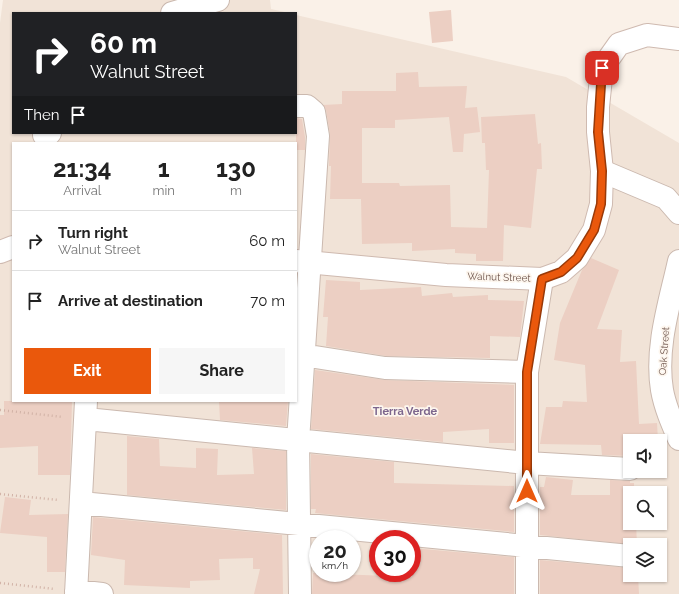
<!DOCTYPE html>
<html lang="en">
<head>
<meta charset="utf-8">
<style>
	body { margin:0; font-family:Raleway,sans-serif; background:#f6f6f6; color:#222; height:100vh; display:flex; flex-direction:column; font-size:15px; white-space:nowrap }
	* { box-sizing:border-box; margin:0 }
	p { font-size:13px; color:#767676 }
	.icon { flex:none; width:22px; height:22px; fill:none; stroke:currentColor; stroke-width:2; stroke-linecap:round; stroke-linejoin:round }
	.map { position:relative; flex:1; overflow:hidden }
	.details { position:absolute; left:12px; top:142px; width:285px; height:260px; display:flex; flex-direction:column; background:#fff; border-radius:0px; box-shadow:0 1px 3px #0004 }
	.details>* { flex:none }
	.guide { position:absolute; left:12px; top:12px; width:285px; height:122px; border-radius:0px; box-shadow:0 1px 3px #0004; background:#202124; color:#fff; overflow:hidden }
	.tools { position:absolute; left:623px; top:434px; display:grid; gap:8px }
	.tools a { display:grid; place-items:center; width:44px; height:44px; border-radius:0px; background:#fff; box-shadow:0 1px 3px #0004; font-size:20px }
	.speed { position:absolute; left:309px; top:530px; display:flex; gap:8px; font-size:20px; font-weight:700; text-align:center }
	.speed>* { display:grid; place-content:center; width:52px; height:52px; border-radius:50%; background:#fff; box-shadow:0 1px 3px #0004; line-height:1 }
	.speed small { font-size:10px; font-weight:400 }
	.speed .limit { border:6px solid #d22; background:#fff; color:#111 }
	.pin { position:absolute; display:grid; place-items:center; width:34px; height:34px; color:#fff; margin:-17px; border-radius:8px; box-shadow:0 2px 6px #0006 }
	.me { position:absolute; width:44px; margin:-22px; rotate:0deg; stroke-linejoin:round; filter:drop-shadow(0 0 3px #0008) }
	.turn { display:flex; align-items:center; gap:14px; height:84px; padding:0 12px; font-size:18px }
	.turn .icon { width:52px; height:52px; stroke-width:2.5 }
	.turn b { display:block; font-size:28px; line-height:34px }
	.then { display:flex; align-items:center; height:38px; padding:0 12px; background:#0003; gap:8px; font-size:15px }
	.eta { display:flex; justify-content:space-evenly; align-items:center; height:68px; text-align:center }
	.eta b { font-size:24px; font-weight:700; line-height:28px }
	.button { display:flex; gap:8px; margin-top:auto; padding:8px 12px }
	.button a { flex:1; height:46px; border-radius:0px; background:#ea580c; color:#fff; font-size:16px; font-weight:700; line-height:46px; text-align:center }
	.button a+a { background:#f6f6f6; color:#222 }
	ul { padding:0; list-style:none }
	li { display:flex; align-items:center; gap:12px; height:60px; padding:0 12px; border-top:1px solid #e0e0e0 }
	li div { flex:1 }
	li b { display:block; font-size:15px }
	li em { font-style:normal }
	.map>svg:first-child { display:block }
</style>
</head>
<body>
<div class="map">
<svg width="679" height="594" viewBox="0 0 679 594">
	<rect width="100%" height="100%" fill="#faf1e8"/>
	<path fill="#f1e3d7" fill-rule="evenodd" d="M3,0h267l1,9 18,4h-276v120h283v-118l270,62 113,66v451h-679v-571zM13,143h283v258h-283zM630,441h30v30h-30zM630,493h30v30h-30zM318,539h34v34h-34zM378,539h34v34h-34zM630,545h30v30h-30z"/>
	<path fill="#eccfc3" d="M451,10l2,31 -21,2 -3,-31z
		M418,72l1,15 48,-1 -2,22 12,-1 3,25 -16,2 -1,18h-10l-4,-35 -54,3v8h-33v55h37l1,3 50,-1 1,42 36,1 2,-58h-3l-1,-27h-3l-1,-26 54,-3 3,30 3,-1 1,26h-5l-6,59 -27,-3 -1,36h-27v-7l-21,-1v-4l-43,2v-8l-50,1 -1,-45h-31l1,-33h-2l1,-32 -4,-24 -3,-5 19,-1v-13h54v-18z
		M296,118l6,1 3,18v13h-9z
		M591,258l28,12 -22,59 25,1 -2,32 16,-1 3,63 18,-1 1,18h-28v15l-28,-1 -1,-10 -61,-1 6,-37h16l1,-6 24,1 -2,-37 -31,-5 6,-37 22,-53z
		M326,280l34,2v8l61,-3 1,9 30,-3 1,4 35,-2v5l36,1 -4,36 -30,-1v22l-104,-2 -60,-10 2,-29h-5z
		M315,370l70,10 129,5v58h-25v-14l-46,3v10l-132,-13z
		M4,401h68l-2,74h-32v-29l-38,2v-33h4z
		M219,401h69l-2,25 -66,-6z
		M127,436l32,3 1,27 36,2v-20l22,1 -1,26 37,-1 -2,-26 34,3v59l-159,-15z
		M311,454l83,8v21l120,3v46l-199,-19 1,-4h-5z
		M546,477l27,3 -2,15h39v-15l20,1v2h4v10h-4v30h6l1,22 -97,-10v-48h4z
		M5,497l26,3 -2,15 39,-1 -3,58h-18v-35l-47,-4z
		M93,517l189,18 1,59h-29l6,-25h-7v-11l-34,1 1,21 -30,1v7l-66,-3 1,-25 -34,-5z
		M412,548l102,9v37h-202l1,-21 99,4z
		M540,560l90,8v7h8l1,19h-99z"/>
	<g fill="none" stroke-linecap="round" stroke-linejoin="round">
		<g stroke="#cbb9af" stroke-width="24">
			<path id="street" d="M172,13l46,-13
				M296,106h11l7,6 4,24 -20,305 2,153
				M44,135l6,-2
				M602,171l64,27 13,15
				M679,261c-9,41 -24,86 -17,129 3,17 10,33 17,49
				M296,354l89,14 142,4
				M86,419l441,44 103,6
				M81,503l549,53
				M76,591l26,3
				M76,594l10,-193
				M527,594v-222l15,-93"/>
		</g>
		<g stroke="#cfbab0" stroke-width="24">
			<path id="secondary" d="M0,252l13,-5
				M296,261l150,14 96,4 19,-7 16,-14 17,-28 7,-26 1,-33 -4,-39v-25l4,-39 17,-24 28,-9 32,4"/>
		</g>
		<path stroke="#d1b2a6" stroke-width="2.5" stroke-dasharray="1 3" stroke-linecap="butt" d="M0,410l63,7
			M0,494l58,6
			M0,583l55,6"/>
		<use href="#street" stroke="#fff" stroke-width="22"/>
		<use href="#secondary" stroke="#fff" stroke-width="22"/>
	</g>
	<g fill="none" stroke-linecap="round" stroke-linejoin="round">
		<g stroke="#983908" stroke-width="10">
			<path id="route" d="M527,491v-119l15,-93 19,-7 16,-14 17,-28 7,-26 1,-33 -4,-39 4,-64"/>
		</g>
		<use href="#route" stroke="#ea580c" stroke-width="7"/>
	</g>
	<g text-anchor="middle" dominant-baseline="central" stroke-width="3.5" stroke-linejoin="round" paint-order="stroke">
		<g font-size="10" fill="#71584f" stroke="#fdf6ee">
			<text transform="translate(499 277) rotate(2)">Walnut Street</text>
			<text transform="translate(664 351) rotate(-86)">Oak Street</text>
		</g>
		<g font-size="11" font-weight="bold" fill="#7c668d" stroke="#fdf6ee">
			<text x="405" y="411">Tierra Verde</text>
		</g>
	</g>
</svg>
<div class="tools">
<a><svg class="icon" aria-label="sound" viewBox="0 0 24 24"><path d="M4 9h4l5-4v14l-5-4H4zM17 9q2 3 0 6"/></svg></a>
<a><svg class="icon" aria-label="search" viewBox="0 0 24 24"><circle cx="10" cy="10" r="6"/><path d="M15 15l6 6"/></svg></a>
<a><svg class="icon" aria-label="layers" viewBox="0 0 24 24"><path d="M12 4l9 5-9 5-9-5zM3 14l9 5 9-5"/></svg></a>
</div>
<div class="speed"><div>20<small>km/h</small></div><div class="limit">30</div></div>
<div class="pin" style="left:602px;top:68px;background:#d93025"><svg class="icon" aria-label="arrive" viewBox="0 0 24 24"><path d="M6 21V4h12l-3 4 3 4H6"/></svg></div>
<svg class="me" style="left:527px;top:491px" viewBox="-20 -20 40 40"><path d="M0-17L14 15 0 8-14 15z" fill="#ea580c" stroke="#fff" stroke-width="4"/></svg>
<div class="guide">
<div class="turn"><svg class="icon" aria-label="right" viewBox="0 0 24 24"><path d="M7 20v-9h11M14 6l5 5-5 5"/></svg><div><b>60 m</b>Walnut Street</div></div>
<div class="then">Then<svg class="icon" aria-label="arrive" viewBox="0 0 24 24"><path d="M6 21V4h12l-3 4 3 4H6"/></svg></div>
</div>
<section class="details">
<div class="eta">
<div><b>21:34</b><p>Arrival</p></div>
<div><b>1</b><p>min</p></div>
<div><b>130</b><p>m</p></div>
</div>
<ul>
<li><svg class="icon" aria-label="right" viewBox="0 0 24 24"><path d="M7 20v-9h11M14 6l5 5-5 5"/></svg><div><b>Turn right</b><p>Walnut Street</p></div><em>60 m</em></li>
<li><svg class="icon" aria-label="arrive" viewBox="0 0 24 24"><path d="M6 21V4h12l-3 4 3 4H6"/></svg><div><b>Arrive at destination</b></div><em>70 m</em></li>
</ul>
<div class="button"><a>Exit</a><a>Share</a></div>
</section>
</div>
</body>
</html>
